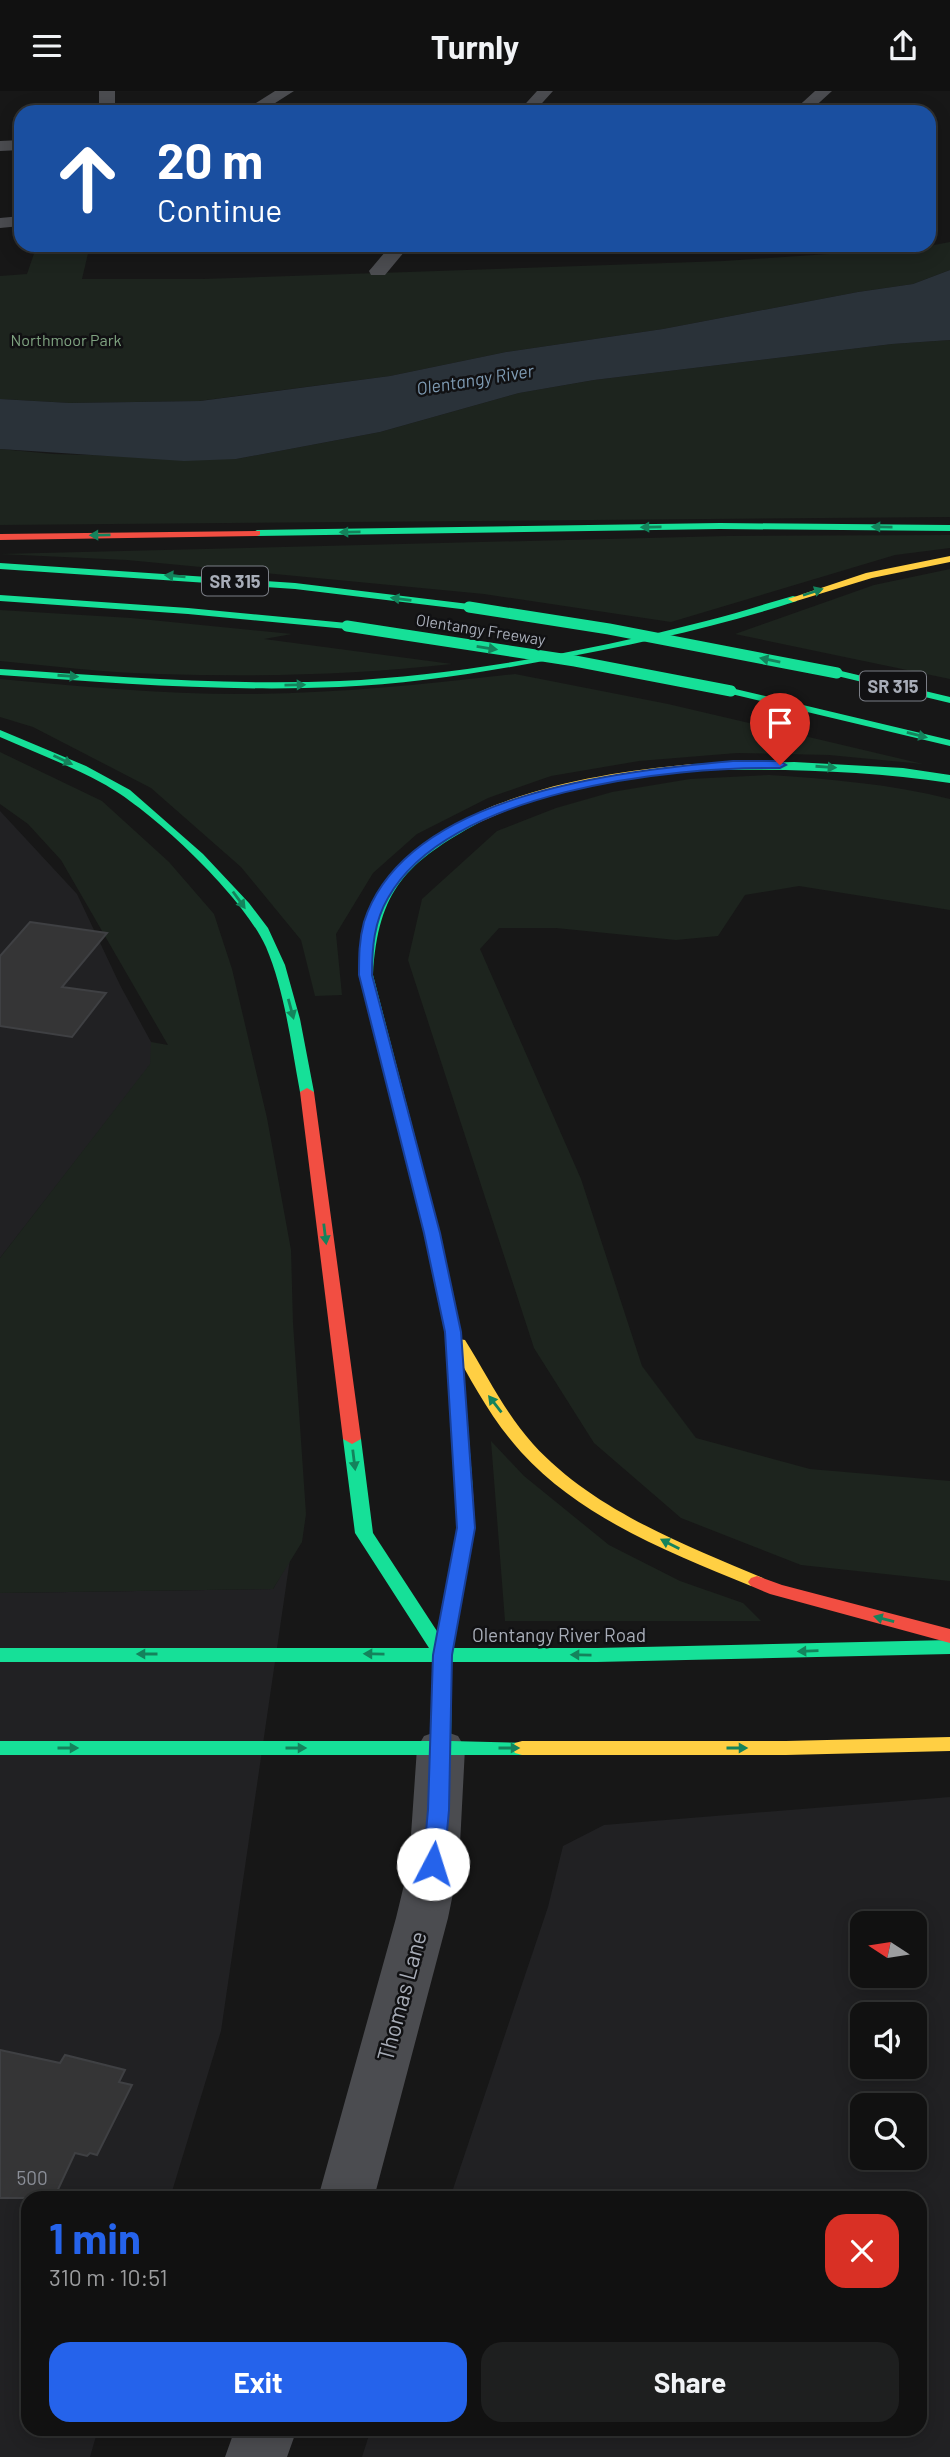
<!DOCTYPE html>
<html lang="en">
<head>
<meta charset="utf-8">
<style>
	body { margin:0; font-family:Barlow,sans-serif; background:#1e1f1f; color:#f1f3f6; height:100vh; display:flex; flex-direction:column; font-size:26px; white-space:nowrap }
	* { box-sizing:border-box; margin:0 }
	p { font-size:23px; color:#9c9d9f }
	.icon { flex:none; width:38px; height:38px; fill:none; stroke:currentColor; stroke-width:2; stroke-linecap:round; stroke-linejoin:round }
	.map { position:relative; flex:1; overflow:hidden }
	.panel { position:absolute; left:21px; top:2100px; width:906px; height:245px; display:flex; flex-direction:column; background:#111; border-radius:21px; box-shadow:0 4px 18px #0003,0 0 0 2px #303131 }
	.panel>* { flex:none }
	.top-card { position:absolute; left:14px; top:14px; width:922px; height:147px; border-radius:21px; box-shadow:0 4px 18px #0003,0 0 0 2px #303131; background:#1a4fa0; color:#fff; overflow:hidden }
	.needle { width:46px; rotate:282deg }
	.controls { position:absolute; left:850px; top:1820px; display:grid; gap:14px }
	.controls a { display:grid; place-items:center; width:77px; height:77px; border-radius:14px; background:#111; box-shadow:0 4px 18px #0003,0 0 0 2px #303131; font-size:35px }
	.pin { position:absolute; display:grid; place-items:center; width:60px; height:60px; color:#fff; margin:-72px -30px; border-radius:50% 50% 50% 0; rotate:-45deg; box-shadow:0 0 7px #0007 }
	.pin .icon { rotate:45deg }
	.me { position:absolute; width:77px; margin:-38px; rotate:5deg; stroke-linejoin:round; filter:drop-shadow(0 0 5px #0008) }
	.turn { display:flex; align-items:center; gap:24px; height:147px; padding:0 28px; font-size:32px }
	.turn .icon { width:91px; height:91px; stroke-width:2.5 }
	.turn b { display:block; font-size:49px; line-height:60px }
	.round { display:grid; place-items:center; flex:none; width:74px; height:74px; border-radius:21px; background:#1e1f1f }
	.summary { display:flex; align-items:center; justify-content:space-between; height:119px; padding:0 28px }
	h1 { font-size:42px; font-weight:700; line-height:52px; color:#2563eb }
	.primary-button { display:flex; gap:14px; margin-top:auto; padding:14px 28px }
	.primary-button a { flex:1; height:80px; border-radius:21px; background:#2563eb; color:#fff; font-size:28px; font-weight:700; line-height:80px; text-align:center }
	.primary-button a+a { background:#1e1f1f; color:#f1f3f6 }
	header { display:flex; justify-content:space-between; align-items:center; height:91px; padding:0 28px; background:#111; font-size:32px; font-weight:700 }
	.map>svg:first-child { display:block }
</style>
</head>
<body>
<header><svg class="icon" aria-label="menu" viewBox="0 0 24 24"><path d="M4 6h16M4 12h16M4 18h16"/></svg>Turnly<svg class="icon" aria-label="share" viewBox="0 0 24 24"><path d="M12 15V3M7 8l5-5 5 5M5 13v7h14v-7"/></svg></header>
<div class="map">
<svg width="950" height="2366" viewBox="0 0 950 2366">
	<rect width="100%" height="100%" fill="#171717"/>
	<path fill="#212123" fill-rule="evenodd" d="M0,720l77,83 43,91 31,57v22l-151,194z
		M290,1468l-69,472 -51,167h-142v231h70l-8,28h-90v-864l273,-4z
		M950,1706v660h-588l9,-28h549v-231h-470l98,-291 15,-61 41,-21zM863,1832h52v53h-52zM915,1923v53h-52v-53zM863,2014h52v53h-52z"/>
	<path fill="#1d241e" d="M950,151v28l-37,14 -55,8 -195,37 -157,23 -116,24 -191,25 -129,2 -70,-4v-123l27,-2 10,-29h53l-8,34h121l521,-18 194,-13z
		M950,249v177l-950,8v-76l53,5 183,5 144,-27 139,-39 75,-13 298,-36z
		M950,444v13l-55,7 -224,67 -187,-28 -357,-34 -127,-6 727,-18z
		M950,478v110l-215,-45 139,-49z
		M0,519l131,8 161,16 -28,5 188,25c-98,11 -195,13 -293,10 -53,-1 -106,-8 -159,-13z
		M515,583l153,30 255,60 -94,-9 -92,-2 -98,8 -88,15 -63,22 -71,36 -44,39 -37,61 6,61 -27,1 -14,-56 -60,-73 -90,-79 -118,-61 -33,-10v-38c85,8 170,16 255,15 87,-1 173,-10 260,-20z
		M0,661l102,49 67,61 45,52 18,55 35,149 24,132 2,73 13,191 -4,28 -29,47 -273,4v-335l150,-194 1,-22 17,3 -107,-185 -33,-36 -28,-20z
		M769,684c62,4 121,9 181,24v111l-151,-24 -54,9 -27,41 -42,4 -120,-12h-57l-19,21 101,230 61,187 54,72 114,31 140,12v100l-149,-16 -120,-47 -87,-75 -60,-95 -126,-388 14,-61 75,-68 59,-23 56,-16 78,-13z
		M491,1350l33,35 85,69 71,36 63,22 18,18h-256z"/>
	<path fill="#2a3239" d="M950,179v70l-58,4 -298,36 -75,13 -139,39 -144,27 -52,2 -184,-12v-50l70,4 130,-2 190,-25 116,-24 157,-23 195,-37 55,-8z"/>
	<path fill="#353536" stroke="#3f4043" stroke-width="2" d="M30,831l77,11 -45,54 44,6 -34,44 -72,-11v-70z
		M0,1959l60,13 5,-8 60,15 -6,12 13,3 -35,70 -7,-2 -3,3 -12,-3 -21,45h-54z"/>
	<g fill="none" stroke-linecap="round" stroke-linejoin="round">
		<path fill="#4b4c50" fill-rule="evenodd" d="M99,0h16v21h-16z
			M275,0h19l-33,21h-19z
			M537,0h16l-19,21h-16z
			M815,0h17l-23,21h-17z
			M21,49v10l-21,1v-10z
			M21,125v10l-21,2v-10z
			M391,154h19l-25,30h-14l-2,-4z
			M441,1639l17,6 7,12 -6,116 -11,54 -74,280h-56l78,-280 13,-54 8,-116 7,-12z
			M235,2338h62l-10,28h-62z"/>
		<path fill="#16e098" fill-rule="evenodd" d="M720,432l230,2v6l-230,-2 -463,7 -5,-3 5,-3z
			M0,472l295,20 174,21 5,3 -5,3 -174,-21 -295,-20z
			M0,504l188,13 159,15 5,3 -5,3 -159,-15 -188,-13z
			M793,505l4,1v4c-81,26 -164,44 -248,59 -69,13 -139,24 -210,27 -113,5 -226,-4 -339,-12v-6c113,7 226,17 340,12 121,-6 249,-30 366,-60 29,-7 58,-17 87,-25z
			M837,579l113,27v6l-117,-28 -1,-2z
			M731,597l219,52v6l-223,-53v-4z
			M0,639l86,36 44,24 73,64 46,49 19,25 17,37 15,54 14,73 -2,3 -5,1 -7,-4c-9,-48 -15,-100 -34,-145 -23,-51 -115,-138 -164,-164 -33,-18 -68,-31 -102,-46z
			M794,671l109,6 47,7v8c-86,-13 -171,-14 -258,-13l-6,-3 6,-3z
			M476,724l6,4 -2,3c-73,40 -102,67 -107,153l67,258 21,100 12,159 -3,4h-12l-3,-4 -10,-159 -21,-100 -65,-258c5,-64 24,-103 79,-139 12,-8 25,-17 38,-21z
			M352,1343l9,5 12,94 75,115h149l353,-8v14l-353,8h-145l-1,79 78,2 3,5 -3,5 -7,2h-522v-14h431l2,-79h-433v-14h429l-74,-115 -12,-94z"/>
		<path fill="#ffcf43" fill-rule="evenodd" d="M950,465v6l-78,16 -79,24 -5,-3 78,-26z
			M692,673l6,3 -2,2 -115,18 -50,13 -51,22 -4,1 -6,-4c10,-9 26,-14 39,-19 59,-21 121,-30 183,-36z
			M459,1248l6,1c22,35 40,73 68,104 60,66 150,100 230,134l3,4 -3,4h-12c-81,-33 -170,-68 -230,-134 -29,-32 -50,-71 -70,-108z
			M950,1646v14l-164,4h-264l-7,-2 -3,-5 3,-5 7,-2h264z"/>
		<path fill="#f24e42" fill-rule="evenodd" d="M260,440v4l-3,1 -257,4v-6z
			M307,997l7,4 47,347 -9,5 -9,-5 -43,-347z
			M464,1395l6,2 3,4 2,36 -23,127 -2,5h-14l-2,-5 23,-127 -2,-36 3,-4z
			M757,1485l25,9 168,44v14l-180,-49 -19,-8 -3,-4 3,-4z"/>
		<path stroke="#16e098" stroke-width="11" d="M469,516l140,22 228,44
			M347,535l228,35 156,30"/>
	</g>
	<defs><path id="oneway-solid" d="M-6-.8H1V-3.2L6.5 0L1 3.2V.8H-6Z" transform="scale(1.75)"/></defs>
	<g fill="#14835c">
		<use href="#oneway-solid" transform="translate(651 436) rotate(179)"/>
		<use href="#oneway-solid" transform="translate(882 436) rotate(-179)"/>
		<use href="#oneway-solid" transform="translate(350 441) rotate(179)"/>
		<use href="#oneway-solid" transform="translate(100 444) rotate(179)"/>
		<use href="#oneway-solid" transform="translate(175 485) rotate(-175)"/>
		<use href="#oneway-solid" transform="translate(813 501) rotate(-18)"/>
		<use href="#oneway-solid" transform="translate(401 508) rotate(-173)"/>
		<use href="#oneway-solid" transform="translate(487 557) rotate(9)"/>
		<use href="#oneway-solid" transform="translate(770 569) rotate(-169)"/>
		<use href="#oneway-solid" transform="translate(68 585) rotate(4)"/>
		<use href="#oneway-solid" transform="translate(295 594) rotate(-1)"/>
		<use href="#oneway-solid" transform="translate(917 644) rotate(14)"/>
		<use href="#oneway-solid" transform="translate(63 669) rotate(25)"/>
		<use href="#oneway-solid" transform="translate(826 676) rotate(4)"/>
		<use href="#oneway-solid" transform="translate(239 809) rotate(54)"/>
		<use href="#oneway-solid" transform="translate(291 918) rotate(75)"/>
		<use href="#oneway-solid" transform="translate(325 1143) rotate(83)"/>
		<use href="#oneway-solid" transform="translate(495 1313) rotate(-128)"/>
		<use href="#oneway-solid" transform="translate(354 1369) rotate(83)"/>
		<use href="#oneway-solid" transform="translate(670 1453) rotate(-153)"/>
		<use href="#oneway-solid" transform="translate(884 1528) rotate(-165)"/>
		<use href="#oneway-solid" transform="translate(808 1560) rotate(178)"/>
		<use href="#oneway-solid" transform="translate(147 1563) rotate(180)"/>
		<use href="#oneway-solid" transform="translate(374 1563) rotate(-179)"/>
		<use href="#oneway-solid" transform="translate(581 1564) rotate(-179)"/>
		<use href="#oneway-solid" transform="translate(68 1657)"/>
		<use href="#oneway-solid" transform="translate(296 1657)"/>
		<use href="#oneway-solid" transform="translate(509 1657)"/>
		<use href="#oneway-solid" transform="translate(737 1657)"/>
	</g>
	<path fill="#2563eb" stroke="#184099" stroke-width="2" d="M733,670h47l6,4 -6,3c-109,-2 -333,23 -392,130 -14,24 -16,50 -16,77l68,258 21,99 14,196 -23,127 -3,155 -5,54 -3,6 -8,2 -7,-2 -3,-6 5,-54 5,-155 24,-127 -12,-196 -21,-99 -65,-258c0,-18 0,-35 5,-53 41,-129 257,-151 369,-161z"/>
	<g text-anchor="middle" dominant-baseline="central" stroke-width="5" stroke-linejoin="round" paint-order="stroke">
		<g font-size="16" fill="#7fa381" stroke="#111113">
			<text x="66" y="248">Northmoor Park</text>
		</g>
		<g font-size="16" fill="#a8adb8" stroke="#111113">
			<text transform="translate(481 538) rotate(9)">Olentangy Freeway</text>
		</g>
		<g font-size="18" font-style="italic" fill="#7f9bb3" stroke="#111113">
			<text transform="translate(475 288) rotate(-9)">Olentangy River</text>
		</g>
		<g fill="#111113" stroke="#7b7e86" stroke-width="2">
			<rect x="202" y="475.5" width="66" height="29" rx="5"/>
			<rect x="860" y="580.5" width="66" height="29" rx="5"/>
		</g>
		<g font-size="18" font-weight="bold" fill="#a8adb8">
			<text x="235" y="490">SR 315</text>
			<text x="893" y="595">SR 315</text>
		</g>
		<g font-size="19" fill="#a8adb8" stroke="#111113">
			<text x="559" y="1543">Olentangy River Road</text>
		</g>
		<g font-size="19" fill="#8b8f98">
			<text x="32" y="2086">500</text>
		</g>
		<g font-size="23" fill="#a8adb8" stroke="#111113">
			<text transform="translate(401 1905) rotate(-75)">Thomas Lane</text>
		</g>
	</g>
</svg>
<div class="controls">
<a><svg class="needle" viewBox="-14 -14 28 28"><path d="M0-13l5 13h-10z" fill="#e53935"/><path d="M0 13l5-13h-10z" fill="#9c9d9f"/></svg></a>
<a><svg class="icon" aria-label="sound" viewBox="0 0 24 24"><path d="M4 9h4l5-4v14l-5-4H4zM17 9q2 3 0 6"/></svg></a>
<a><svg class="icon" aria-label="search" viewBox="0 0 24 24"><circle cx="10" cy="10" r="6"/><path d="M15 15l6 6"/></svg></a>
</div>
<div class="pin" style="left:780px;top:674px;background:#d93025"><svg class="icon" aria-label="arrive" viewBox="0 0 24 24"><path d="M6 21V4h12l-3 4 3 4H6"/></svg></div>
<svg class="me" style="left:433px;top:1773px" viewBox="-20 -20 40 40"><circle r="19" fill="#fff"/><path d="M0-13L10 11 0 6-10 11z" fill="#2563eb"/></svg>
<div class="top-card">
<div class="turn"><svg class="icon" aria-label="ahead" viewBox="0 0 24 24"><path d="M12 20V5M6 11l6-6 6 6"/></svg><div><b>20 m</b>Continue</div></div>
</div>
<section class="panel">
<div class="summary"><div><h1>1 min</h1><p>310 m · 10:51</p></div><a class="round" style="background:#d93025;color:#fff"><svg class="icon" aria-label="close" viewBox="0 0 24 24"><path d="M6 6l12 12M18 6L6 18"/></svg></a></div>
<div class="primary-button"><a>Exit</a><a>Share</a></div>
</section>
</div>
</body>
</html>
